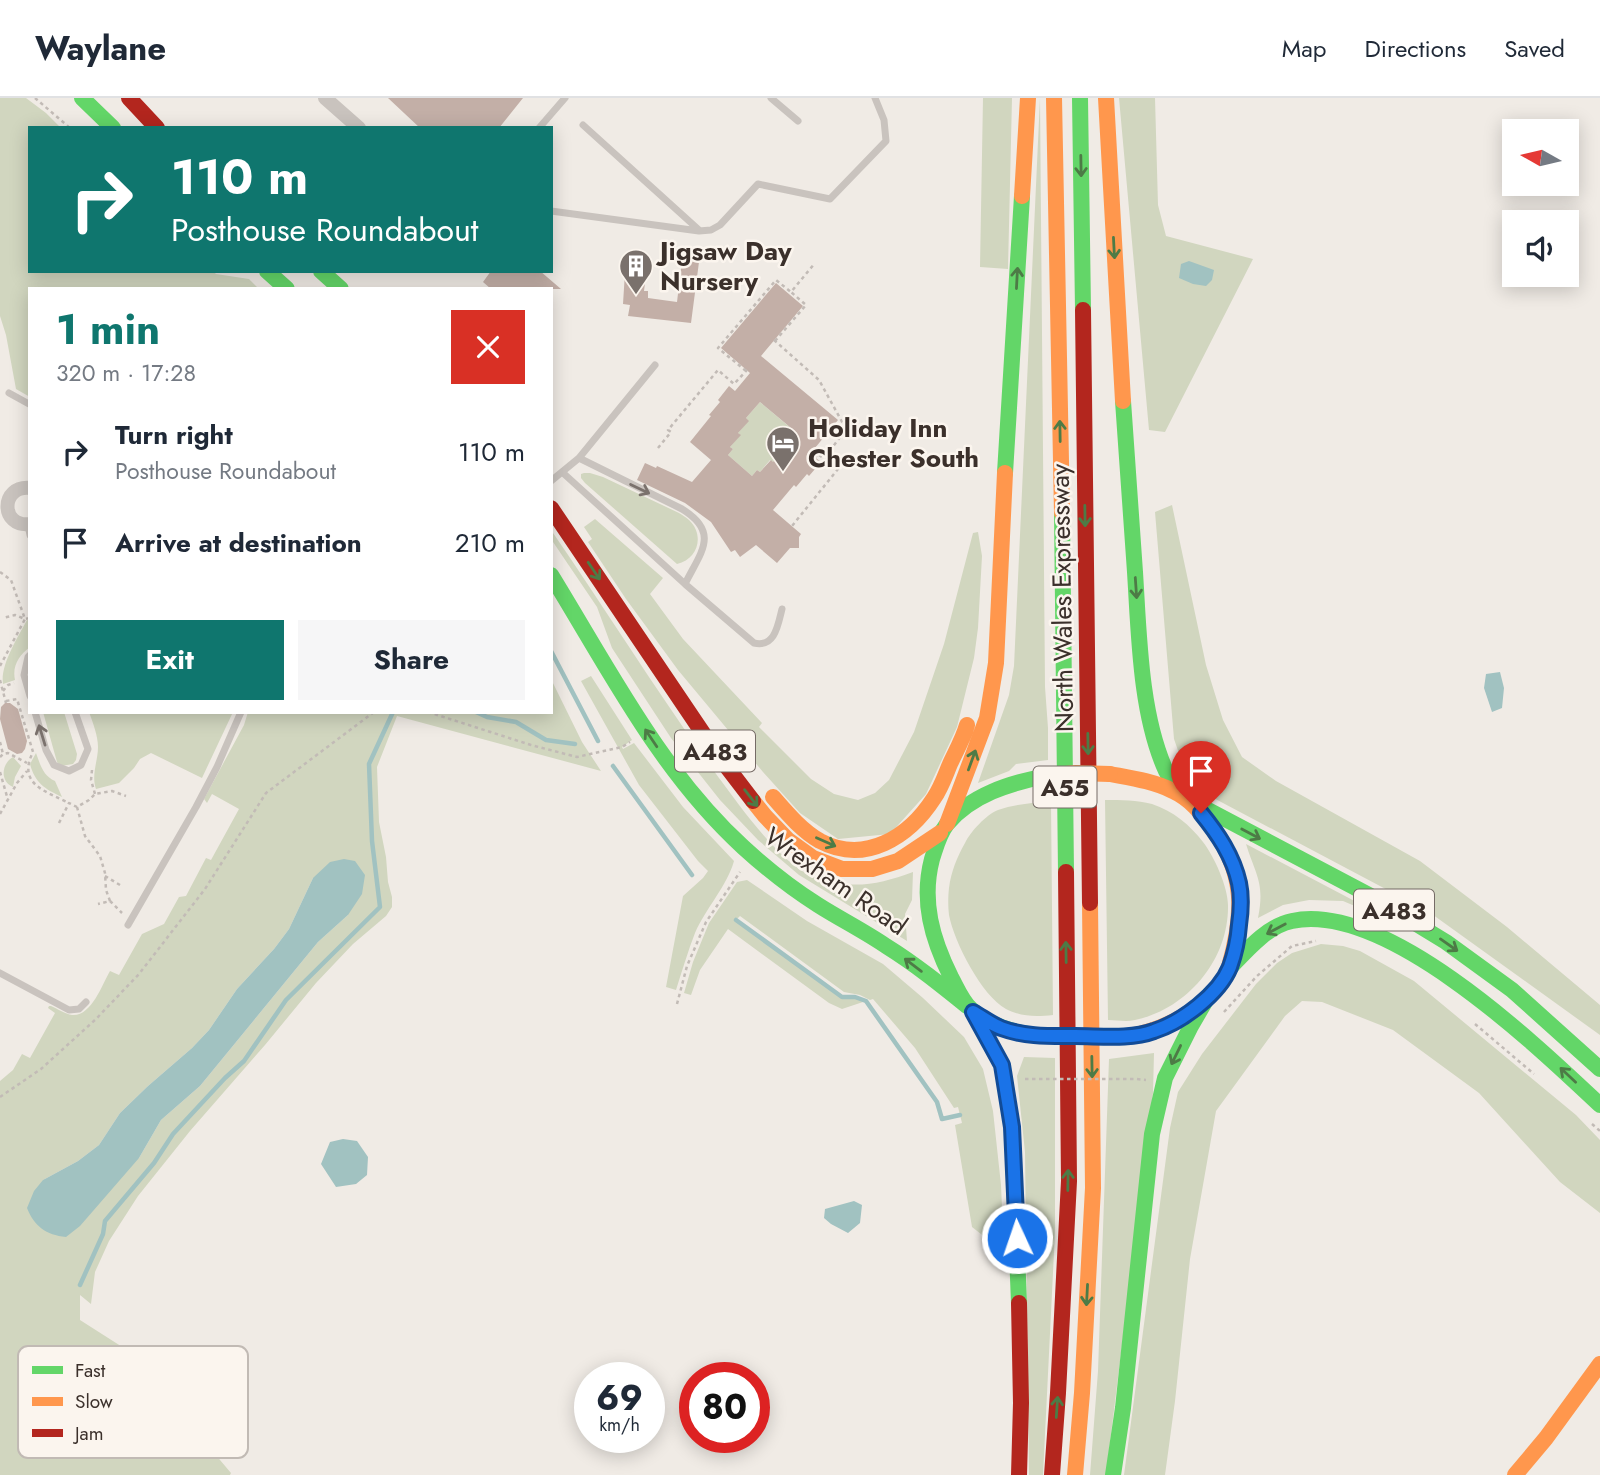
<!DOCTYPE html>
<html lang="en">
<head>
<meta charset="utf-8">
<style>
	body { margin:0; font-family:Jost,sans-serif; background:#f6f6f7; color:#1f2937; height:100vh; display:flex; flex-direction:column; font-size:26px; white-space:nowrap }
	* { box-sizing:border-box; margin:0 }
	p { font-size:23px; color:#747a83 }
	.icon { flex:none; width:38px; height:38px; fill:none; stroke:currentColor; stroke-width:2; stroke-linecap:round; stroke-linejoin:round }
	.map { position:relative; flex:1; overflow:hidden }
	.sheet { position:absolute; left:28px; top:189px; width:525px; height:427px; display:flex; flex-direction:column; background:#fff; border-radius:0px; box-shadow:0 4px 18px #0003 }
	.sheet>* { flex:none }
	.top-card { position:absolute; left:28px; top:28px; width:525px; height:147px; border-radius:0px; box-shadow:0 4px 18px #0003; background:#0f766e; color:#fff; overflow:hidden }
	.needle { width:46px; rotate:278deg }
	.fabs { position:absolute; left:1502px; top:21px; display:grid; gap:14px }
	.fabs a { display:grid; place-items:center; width:77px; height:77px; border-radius:0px; background:#fff; box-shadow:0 4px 18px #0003; font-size:35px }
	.speed { position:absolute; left:574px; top:1264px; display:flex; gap:14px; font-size:35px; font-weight:700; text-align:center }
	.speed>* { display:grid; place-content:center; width:91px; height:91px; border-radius:50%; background:#fff; box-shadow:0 4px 18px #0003; line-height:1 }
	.speed small { font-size:18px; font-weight:400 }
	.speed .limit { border:10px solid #d22; background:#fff; color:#111 }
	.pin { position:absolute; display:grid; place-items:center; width:60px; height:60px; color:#fff; margin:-72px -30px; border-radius:50% 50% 50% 0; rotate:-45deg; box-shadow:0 0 7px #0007 }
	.pin .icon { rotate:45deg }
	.me { position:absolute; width:77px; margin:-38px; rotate:357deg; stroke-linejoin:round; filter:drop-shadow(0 0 5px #0008) }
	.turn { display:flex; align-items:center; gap:24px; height:147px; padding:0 28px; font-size:32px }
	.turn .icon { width:91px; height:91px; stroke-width:2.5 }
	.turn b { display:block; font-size:49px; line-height:60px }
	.round { display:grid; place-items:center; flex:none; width:74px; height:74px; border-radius:0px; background:#f6f6f7 }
	.head { display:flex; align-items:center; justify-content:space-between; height:119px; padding:0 28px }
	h1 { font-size:42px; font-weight:700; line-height:52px; color:#0f766e }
	.button { display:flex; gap:14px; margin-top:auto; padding:14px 28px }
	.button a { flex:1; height:80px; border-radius:0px; background:#0f766e; color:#fff; font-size:28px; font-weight:700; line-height:80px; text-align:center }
	.button a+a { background:#f6f6f7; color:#1f2937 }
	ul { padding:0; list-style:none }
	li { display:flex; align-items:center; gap:21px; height:91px; padding:0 28px }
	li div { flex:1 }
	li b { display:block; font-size:26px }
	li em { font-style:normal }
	header { display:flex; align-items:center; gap:42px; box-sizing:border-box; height:98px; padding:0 35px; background:#fff; border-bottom:2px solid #e0e1e3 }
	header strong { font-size:33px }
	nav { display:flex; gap:38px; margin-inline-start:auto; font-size:24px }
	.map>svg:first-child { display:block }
</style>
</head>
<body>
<header>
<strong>Waylane</strong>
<nav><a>Map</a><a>Directions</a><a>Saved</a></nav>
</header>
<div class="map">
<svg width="1600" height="1377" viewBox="0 0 1600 1377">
	<rect width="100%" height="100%" fill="#f0ebe5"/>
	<path fill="#d1d6bf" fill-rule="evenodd" d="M0,0h26l20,15 15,15h-31v143h183l3,3 33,5 10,10h-229v108l-14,-8 -10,-54 -6,-19z
		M983,0h29l-4,171 -28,-2z
		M1040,0l5,589 3,41v32l-32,4 -7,7 -31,12 31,-88 5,-29z
		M1119,0h36l3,107 8,31 87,23 -88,173 -16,-2z
		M760,304l39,33 -26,27 -3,-2 -10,12 -3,-2 -5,6 -24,-21 5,-6 -3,-2 10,-12 -2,-2 10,-12 -2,-3z
		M584,375h6l13,4 76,36c3,2 7,4 10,7 16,15 9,39 -12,44l-92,-81 -4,-5v-4z
		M1172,407l34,160 17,55 19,37 34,24 144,80 87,66 93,78v30l-171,-123 -223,-118 -24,-32 -8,-23 -19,-227z
		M595,421l68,59 -13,16 33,45 79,84 -3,4 52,52 23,15 24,6 17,-7 14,-13 25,-48 30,-88 29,-111 5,-1 4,24 -4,72 -4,30 -17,69 -31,67 -36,40 -52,5 -38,-26 -37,-41 -85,-102 -52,-71 -38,-57 4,-3 -8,-12z
		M551,432c57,83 109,167 168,248 21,28 62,87 95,99 37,13 64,8 99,-5l-1,28 -7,14 2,27 -108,-66 -41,-35 -38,-40 -49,-62 -59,-90 -15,-41 -46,-68z
		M30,521v28c-11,8 -18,19 -15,33l-12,4c-3,-19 15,-47 24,-64z
		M591,578l41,64 -10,7 1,2 11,-6 49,64 51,54c-7,25 -28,47 -39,72 -7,18 -13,38 -19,57l-10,-3 17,-91 20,-18 5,-7 -10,-10 -59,-76 -58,-104z
		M551,581l31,63 19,29 -204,-55 -20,51 2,55 7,35 2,25 4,15v10l-6,9 -33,28 -37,39 -51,62 -75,86 -52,65 -29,45 -14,31 -4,32 -11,-9v25l47,30 104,123 -1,2h-230v-394l13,-11 9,-16 8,4 25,-45 -7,-5 1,-2h2c7,3 14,8 21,9 19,2 30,-30 38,-44l9,4 23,-41 22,-10 15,-27 7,-1 20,-38 5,2 28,-51 -27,-15 -5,9 -3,-4 40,-74 4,-13h303zM313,780l35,37 -30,27 -118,144 -39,34 -22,38 -96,22 35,-19 21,-16 21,-32 28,-27 44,-38 17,-18 28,-41 37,-40 15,-20z
		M43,614h21l13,42 -1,6 -3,4 -12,2 -4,-4z
		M89,614h144l-31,66 -51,-25 -11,6 -6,9 -15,15 -23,6c-5,-14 2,-28 2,-42 0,-11 -5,-24 -9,-35z
		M36,655c4,11 7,23 19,28l7,16c-17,-8 -27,-14 -32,-33z
		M13,659l8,9 -6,11 -2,10c-13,-5 -12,-23 0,-30z
		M1105,702c16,0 32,0 47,4 21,7 38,21 51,38 11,14 25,45 25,63 1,55 -41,104 -93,115 -9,2 -18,0 -27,0z
		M1051,703l2,214c-17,2 -31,2 -47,-6 -24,-13 -52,-67 -57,-94 -1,-8 -1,-19 0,-27 2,-16 8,-31 16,-45 6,-12 21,-28 33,-33 17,-6 36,-7 53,-9z
		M1246,746l156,82 -59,-25 -34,-1 -26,5 -25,13c7,-35 -2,-42 -12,-74z
		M747,782l60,41 76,43 40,34 41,39 19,32 10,42 8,74 3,67 -32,-25 -17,-102 7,-2 -4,-16 -4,1 -39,-60 -42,-49 -3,1 -10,-5 -16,-3 -104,-76 -4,4 106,77h13l11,4 -24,8 -13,-6 -101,-74 -28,41 -9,25 -7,-2 9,-31 16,-39 28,-41z
		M1321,846l22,2 17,5 54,30 162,134 24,25v73l-40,-31 -81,-89 -86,-63 -71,-28 -20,-1 -17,15 -69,95 -26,148 -15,142 -10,74h-41l46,-347 8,-36 24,-38 54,-70 21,-21 15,-10z
		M1154,955l-1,40 -47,382h-16l8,-104 11,-312z
		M1024,959l31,1v174l-12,243h-14l-4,-323 -8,-76z"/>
	<path fill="#a1c2c1" d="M1189,163l25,9 -2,10 -6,6 -13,-2 -14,-6 2,-14z
		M1500,574l4,16 -2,20 -10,4 -8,-24 2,-14z
		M344,761l11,2 10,14 -3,19 -14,21 -30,27 -118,144 -39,34 -22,38 -59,68 -14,11c-20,-2 -32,-11 -39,-29l7,-17 9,-11 35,-19 21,-16 21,-32 28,-27 44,-38 17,-18 28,-41 37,-40 15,-20 24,-51 17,-16z
		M343,1041l14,2 11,16 -1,18 -11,9 -20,3 -15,-23 9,-22z
		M854,1103l8,4 -2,18 -12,10 -17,-9 -7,-6 1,-9z"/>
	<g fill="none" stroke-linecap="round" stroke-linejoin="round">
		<path stroke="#a1c2c1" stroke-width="4.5" d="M551,553l47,90
			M476,614l11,5 29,5 30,18 29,4
			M613,668l79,109
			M736,822l106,77h13l11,4 71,101 5,17 18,-4
			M80,1187l23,-51 2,-13 49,-58 19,-29 52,-56 19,-17 42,-61 94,-93 -8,-66 -3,-77 24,-52"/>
	</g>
	<path fill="#c3afa7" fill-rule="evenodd" d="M388,0h135l-24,30h-79z
		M682,162l17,2 -8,61 -63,-7 2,-11 -7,-1 2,-32 21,3 -2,16h4v7l29,4z
		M491,173h49l21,18h-70l-8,-7z
		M776,185l27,23 -42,50 77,64 -23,28 6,4 -5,6 5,4 -12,14 -2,-2 -11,13 -2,-2 -21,25 28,24 -2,3v11h-9l-13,15 -21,-18 -16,12 -5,-7 -4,2 -20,-30 -26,-19 -48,-23 8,-17 11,5 1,-2 35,16 19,-22 -21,-18 21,-26 -2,-1 11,-13 -2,-2 11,-14 6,5 15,-18 -29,-25zM760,304l37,31 -24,29 -2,-2 -11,12 -3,-2 -5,6 -24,-21 5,-6 -3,-2 11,-12 -3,-2 11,-12 -3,-3z
		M5,605h5l8,6 9,32 -2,8 -3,4 -5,1 -9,-5 -8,-30 1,-12z"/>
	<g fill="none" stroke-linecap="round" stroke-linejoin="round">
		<path stroke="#c2bbb6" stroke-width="2.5" stroke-dasharray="3.5 3.5" stroke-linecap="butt" d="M35,0l35,30
			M774,242l45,40 27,49 -14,19 6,21 -46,57
			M775,243l31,-36 -15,-13 24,-29
			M746,273l-28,-23 58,-68 15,12
			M658,350l13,-16 -3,-2 50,-60 16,14 13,-14
			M819,357l19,14
			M0,474l11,8 14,39 5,-1
			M0,568l25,-47 -10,-4 -12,3
			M0,582l6,23
			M3,593l5,-6 6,-2
			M6,603l11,-2 16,53c-16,32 12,39 36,51
			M428,614l103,33 46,12 45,-10 8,-5
			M0,644l3,12
			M0,659l3,-3 5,-1 19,10
			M92,672l-1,10 4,14
			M0,674l8,28
			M77,709l8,29 15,20 5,17 1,17 4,11 -12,3
			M0,716l17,-31 10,-12
			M59,725l10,-20 8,4 12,-7 6,-6 17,-3 14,5
			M105,778l15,9
			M110,803l12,12
			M677,906l10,-38 19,-44 34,-50
			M1224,914l33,-36 35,-30 24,-5
			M1475,926l59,50
			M1137,981l9,1
			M0,999l41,-28 55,-50 43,-45 66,-85 61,-96 108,-81
			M1592,1026l8,7"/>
		<path stroke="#c9c3be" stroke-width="7" d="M771,0l27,23
			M583,27l116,105
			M539,30l26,-30
			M551,113l148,20 12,-1 9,-5 38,-41 72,15 56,-58 -2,-21 -9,-22
			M9,295l20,11
			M579,360l103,51c39,24 18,44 3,75
			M562,374l123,112 69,59c21,5 24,-18 28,-34
			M551,383l28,-23 76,-93
			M28,427l2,10
			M30,557l-2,2 -4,18 6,21
			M35,614l11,38 8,15 15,6 12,-6 7,-16 -13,-37
			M128,827l68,-118 21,-40 24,-55
			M0,875l69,37 10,-1 7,-7"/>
		<path stroke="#c9c3be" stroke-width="14" d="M325,0l34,30
			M30,390c-30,-3 -30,40 0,36"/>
		<path stroke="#63d668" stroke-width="16" d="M82,0l31,30
			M1080,0l3,212
			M267,173l20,18
			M321,173l20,18
			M1123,303c4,57 8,114 12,171 4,62 5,142 31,199 4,8 9,16 14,23
			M1005,375l17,-277
			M1062,415l4,359
			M551,477c58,94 109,196 192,272 23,21 48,41 75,58 22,14 46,26 68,41 29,18 55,39 81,60
			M1191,703l178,94 77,47 66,48 88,79
			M1229,871c17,-18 38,-43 63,-48 94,-20 243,123 308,184
			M973,914l29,53 10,62 7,176
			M1045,938c-27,-2 -54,-8 -74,-27 -9,-8 -14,-21 -20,-32 -19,-38 -30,-76 -19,-118 4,-12 7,-25 15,-35 24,-29 63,-41 99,-48
			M1113,1377l10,-67 29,-274 13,-56 26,-52 18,-31"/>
		<path stroke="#ff974d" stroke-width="16" d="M1054,0l8,415
			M1106,0l17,303
			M1022,98l6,-98
			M1110,676c21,4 43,7 63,17 17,8 28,21 39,37 34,46 32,86 17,139
			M773,699c14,16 28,33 47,44 45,24 89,-4 114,-43 7,-10 11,-22 16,-34 6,-13 13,-25 17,-39
			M753,703l12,15 23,24 25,18 29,11h30l26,-8 42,-28
			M947,726l40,-106 9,-55 9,-190
			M1130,938c26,-5 48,-14 69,-31
			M1075,1377l7,-82 11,-205 -3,-285
			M1515,1377l31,-37 54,-74"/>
		<path stroke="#b3261e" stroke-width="16" d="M129,0l28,30
			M1083,212l7,593
			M551,410l166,246 36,47
			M1019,1205l2,100 -2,72
			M1052,1377l6,-82 11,-212 -3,-309"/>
		<path stroke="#c2bbb6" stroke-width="2.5" stroke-dasharray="3.5 3.5" stroke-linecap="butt" d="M1025,981h112"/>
		<path stroke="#ff974d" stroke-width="16" d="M1046,678l30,-3 34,1
			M1045,938h85"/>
	</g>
	<defs><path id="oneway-shaft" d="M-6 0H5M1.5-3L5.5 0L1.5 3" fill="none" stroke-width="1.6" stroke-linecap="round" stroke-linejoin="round" transform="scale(1.75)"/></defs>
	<g stroke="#4d7b46">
		<use href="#oneway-shaft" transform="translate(1081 68) rotate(89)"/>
		<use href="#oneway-shaft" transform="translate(1114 150) rotate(87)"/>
		<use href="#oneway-shaft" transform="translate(1017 180) rotate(-87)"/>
		<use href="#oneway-shaft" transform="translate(1060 333) rotate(-91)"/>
		<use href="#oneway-shaft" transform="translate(1085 418) rotate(89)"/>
		<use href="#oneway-shaft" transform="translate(594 473) rotate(56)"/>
		<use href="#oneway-shaft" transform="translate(1136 490) rotate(86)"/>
		<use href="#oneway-shaft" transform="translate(651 640) rotate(-124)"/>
		<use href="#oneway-shaft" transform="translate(1088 646) rotate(89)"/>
		<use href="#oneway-shaft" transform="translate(972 662) rotate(-70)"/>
		<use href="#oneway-shaft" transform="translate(751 700) rotate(52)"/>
		<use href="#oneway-shaft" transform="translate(1251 736) rotate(28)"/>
		<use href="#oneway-shaft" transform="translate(826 744) rotate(24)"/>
		<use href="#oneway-shaft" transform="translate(1276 831) rotate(152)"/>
		<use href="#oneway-shaft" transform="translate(1449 847) rotate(35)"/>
		<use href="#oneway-shaft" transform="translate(1066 854) rotate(-91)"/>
		<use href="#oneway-shaft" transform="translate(913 867) rotate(-143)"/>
		<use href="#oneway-shaft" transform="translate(1176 957) rotate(116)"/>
		<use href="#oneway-shaft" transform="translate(1092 969) rotate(89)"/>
		<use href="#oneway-shaft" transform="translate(1568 977) rotate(-137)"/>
		<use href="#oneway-shaft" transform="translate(1068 1082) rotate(-89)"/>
		<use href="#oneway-shaft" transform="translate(1087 1197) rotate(93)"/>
		<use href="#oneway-shaft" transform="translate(1057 1309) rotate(-86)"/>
	</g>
	<g stroke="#7b726d">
		<use href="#oneway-shaft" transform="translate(640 391) rotate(26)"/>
		<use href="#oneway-shaft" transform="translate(42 637) rotate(-107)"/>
	</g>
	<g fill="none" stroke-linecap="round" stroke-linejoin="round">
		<g stroke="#114b97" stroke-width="18">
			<path id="route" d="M1017,1140l-5,-111 -10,-62 -29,-53c9,5 18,12 28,16 24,9 49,8 74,8 25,0 55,4 79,-5 28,-9 65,-37 76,-64 5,-14 8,-28 9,-42 2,-14 3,-28 0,-42 -6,-27 -21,-49 -38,-70"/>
		</g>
		<use href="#route" stroke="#1a73e8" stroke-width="12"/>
	</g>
	<defs>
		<g id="building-pin" transform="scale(1.75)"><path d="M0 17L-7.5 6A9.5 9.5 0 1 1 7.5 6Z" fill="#7a716c" stroke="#fbf5ee"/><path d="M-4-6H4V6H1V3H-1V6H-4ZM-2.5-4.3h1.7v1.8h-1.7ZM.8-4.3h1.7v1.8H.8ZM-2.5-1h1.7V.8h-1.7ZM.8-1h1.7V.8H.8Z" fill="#fff"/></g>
		<g id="hotel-pin" transform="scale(1.75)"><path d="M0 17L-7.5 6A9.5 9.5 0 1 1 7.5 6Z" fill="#7a716c" stroke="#fbf5ee"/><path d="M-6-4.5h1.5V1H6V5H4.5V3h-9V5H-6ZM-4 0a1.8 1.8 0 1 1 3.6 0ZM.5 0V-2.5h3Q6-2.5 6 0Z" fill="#fff"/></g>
	</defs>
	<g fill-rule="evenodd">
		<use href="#building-pin" x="636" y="168"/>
		<use href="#hotel-pin" x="783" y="345"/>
	</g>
	<g text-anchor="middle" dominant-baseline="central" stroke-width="5" stroke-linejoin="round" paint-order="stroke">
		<g fill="#fbf5ee" stroke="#756b66" stroke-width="2">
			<rect x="675" y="632.5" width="80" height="41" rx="5"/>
			<rect x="1033.5" y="668.5" width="63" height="41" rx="5"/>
			<rect x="1354" y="791.5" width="80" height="41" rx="5"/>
		</g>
		<g font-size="24" font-weight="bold" fill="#3b302b">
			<text x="715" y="653">A483</text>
			<text x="1065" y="689">A55</text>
			<text x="1394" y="812">A483</text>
		</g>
		<g font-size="26" font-weight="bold" fill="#3b302b" stroke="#fbf5ee" text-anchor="start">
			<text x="660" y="153">Jigsaw Day<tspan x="660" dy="30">Nursery</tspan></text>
			<text x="808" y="330">Holiday Inn<tspan x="808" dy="30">Chester South</tspan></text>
		</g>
		<g font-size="26" fill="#3b302b" stroke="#fbf5ee">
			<text transform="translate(1062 500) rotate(-91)">North Wales Expressway</text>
			<text transform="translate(836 783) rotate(35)">Wrexham Road</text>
		</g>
	</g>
	<rect x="18" y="1248" width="230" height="112" rx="10" fill="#fbf5ee" stroke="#c1bab4" stroke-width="2"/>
	<rect x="32" y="1268" width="31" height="8" fill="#63d668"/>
	<rect x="32" y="1299" width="31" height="9" fill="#ff974d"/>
	<rect x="32" y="1331" width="31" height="8" fill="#b3261e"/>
	<g font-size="19" fill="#3b302b">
		<text x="75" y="1279">Fast</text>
		<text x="75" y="1310">Slow</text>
		<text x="75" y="1342">Jam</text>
	</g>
</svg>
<div class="fabs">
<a><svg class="needle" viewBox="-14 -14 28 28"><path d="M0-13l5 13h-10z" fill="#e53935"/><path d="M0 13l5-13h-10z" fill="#747a83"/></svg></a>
<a><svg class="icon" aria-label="sound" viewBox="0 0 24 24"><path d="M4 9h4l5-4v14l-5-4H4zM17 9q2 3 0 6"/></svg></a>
</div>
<div class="speed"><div>69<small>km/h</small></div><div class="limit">80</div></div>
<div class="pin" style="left:1201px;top:715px;background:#d93025"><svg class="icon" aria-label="arrive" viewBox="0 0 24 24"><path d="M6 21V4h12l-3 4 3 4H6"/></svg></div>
<svg class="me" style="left:1017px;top:1140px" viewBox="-20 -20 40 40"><circle r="17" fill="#1a73e8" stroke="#fff" stroke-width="3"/><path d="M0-11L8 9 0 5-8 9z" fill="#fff"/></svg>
<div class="top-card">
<div class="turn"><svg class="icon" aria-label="right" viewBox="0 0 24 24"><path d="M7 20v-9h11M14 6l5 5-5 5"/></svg><div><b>110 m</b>Posthouse Roundabout</div></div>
</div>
<section class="sheet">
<div class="head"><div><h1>1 min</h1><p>320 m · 17:28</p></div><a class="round" style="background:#d93025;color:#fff"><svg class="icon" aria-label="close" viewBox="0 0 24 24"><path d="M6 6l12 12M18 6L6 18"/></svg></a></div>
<ul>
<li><svg class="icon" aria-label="right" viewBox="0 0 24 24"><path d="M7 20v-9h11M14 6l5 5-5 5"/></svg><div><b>Turn right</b><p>Posthouse Roundabout</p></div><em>110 m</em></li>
<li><svg class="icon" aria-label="arrive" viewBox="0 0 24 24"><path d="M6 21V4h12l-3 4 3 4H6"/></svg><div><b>Arrive at destination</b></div><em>210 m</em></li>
</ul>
<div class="button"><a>Exit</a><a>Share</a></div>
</section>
</div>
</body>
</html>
